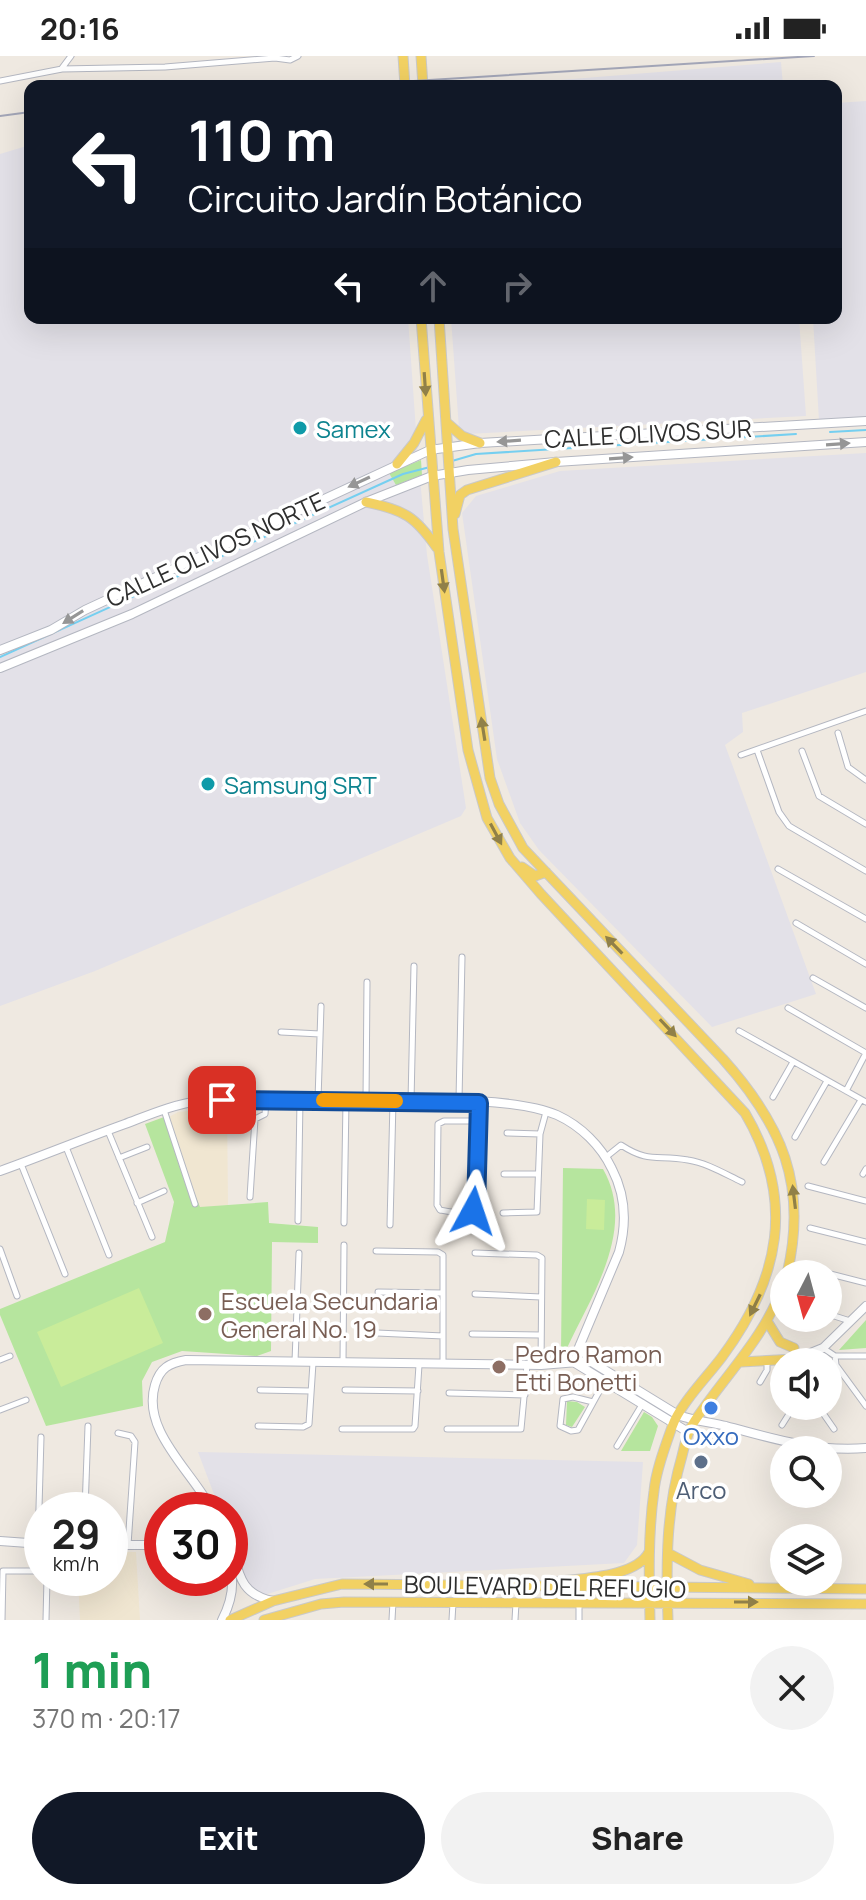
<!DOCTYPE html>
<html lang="en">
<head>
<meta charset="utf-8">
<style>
	body { margin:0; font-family:Manrope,sans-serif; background:#f2f2f2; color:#222; height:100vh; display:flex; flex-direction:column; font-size:30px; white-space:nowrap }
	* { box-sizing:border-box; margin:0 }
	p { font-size:26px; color:#767676 }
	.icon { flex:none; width:44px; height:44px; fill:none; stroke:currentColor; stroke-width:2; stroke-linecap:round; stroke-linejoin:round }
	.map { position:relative; height:1564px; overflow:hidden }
	.panel { display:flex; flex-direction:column; background:#fff; flex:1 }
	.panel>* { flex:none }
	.banner { position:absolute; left:24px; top:24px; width:818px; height:244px; border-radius:16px; box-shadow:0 8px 32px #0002; background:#111827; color:#fff; overflow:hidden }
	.needle { width:52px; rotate:186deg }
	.buttons { position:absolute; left:770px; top:1204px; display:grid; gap:16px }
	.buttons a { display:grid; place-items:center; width:72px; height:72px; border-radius:50%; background:#fff; box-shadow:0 8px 32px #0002; font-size:40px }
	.speed { position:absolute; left:24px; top:1436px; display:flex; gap:16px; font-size:40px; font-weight:700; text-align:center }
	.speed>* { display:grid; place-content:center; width:104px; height:104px; border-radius:50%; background:#fff; box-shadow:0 8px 32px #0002; line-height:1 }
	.speed small { font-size:20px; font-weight:400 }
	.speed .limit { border:12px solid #d22; background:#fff; color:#111 }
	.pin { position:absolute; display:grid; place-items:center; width:68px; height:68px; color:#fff; margin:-34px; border-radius:16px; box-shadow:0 4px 12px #0006 }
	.me { position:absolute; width:88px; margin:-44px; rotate:5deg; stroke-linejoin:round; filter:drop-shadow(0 0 6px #0008) }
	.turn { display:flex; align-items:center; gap:28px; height:168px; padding:0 32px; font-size:36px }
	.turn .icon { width:104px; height:104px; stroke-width:2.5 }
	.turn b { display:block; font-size:56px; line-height:68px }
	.lanes { display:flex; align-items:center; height:76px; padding:0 32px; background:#0003; justify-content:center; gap:40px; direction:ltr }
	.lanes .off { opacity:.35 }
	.round { display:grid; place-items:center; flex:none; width:84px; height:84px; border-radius:42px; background:#f2f2f2 }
	.head { display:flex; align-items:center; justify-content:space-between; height:136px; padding:0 32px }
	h1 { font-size:48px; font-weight:800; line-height:60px; color:#1e9e55 }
	.primary-button { display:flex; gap:16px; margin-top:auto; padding:16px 32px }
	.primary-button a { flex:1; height:92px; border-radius:48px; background:#111827; color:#fff; font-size:32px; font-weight:800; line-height:92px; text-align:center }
	.primary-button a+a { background:#f2f2f2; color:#222 }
	.status { display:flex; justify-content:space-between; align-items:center; height:56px; padding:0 40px; background:#fff; direction:ltr }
	.status svg { height:22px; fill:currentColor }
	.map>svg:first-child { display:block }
</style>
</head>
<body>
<div class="status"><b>20:16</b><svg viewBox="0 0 49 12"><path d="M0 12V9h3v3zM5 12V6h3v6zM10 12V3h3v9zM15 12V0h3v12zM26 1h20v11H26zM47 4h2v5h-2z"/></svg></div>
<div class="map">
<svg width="866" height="1564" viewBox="0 0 866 1564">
	<rect width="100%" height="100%" fill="#efe9e1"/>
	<path fill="#e3e1e8" d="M781,6l2,24h-298z
		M866,45v316l-47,4 -6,-103h23v-215z
		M30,89v173h378l9,127 10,110 39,253 -5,8 -366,155 -95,35v-852z
		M451,262h348l7,98 -339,18 -8,-5z
		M866,397v219l-124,41 1,19 -18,13 91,249 -104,33 -173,-177 -19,-27 -23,-64 -35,-246 14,-17 84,-25z
		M198,1396l445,10 -6,83 -13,18 -309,16 -63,20 -22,-60v-29h-10z"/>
	<path fill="#f0e6d1" d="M227,1051l1,98 -28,3 -31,-91 9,-5z
		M110,1496h26l4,68h-60l-2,-42h32z"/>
	<path fill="#b6e59e" d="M421,404l1,15 -26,10 -7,-12z
		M164,1061l36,90 68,-5 1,21 49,4v16l-46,-1 -1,109 -14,5 -75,-5 -30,11 -10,19 1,25 -97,20 -46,-111v-6l165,-67 9,-40 -29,-78z
		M563,1112l40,1c34,59 -11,126 -36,179l-6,5z
		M866,1264v28l-27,2z
		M567,1345l10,1 8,5 -13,20 -6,-2z
		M644,1356l8,5 6,9 -8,25h-29z"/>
	<path fill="#c9ec9a" d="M587,1143l18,1 -1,30 -18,-1z
		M139,1232l24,55 -102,44 -24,-55z"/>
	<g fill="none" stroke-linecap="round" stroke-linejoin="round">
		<path stroke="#75cff0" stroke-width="2" d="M830,376l36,-2
			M452,405l24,-7 320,-20
			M0,601l403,-183 27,-7"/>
		<g stroke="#b4b7c1" stroke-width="7">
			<path id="street" d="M62,12l9,-12
				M0,25l62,-12 103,-2 110,-9 15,2 8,-4
				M838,677l10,34 18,13
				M757,694l22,62 10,14 77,45
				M802,695l17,45 47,28
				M741,699l125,-44
				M778,813l88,50
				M796,867l70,41
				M813,922l53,30
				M788,952l78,45
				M739,975l127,71
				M281,976l39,2
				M846,1035l20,-38
				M773,1041l20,-35
				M318,1044l3,-94
				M459,1044l3,-143
				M366,1045l1,-119
				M411,1045l3,-135
				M164,1054l31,94
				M478,1065h-34l-6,3 -1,81 3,5c11,2 29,6 36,-3l3,-104
				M108,1075l44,106
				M507,1077l33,1
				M795,1081l32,-56
				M66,1091l43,108
				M606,1101l15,-12c29,19 37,9 67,15 19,3 37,14 54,22
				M119,1102l28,-11
				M824,1106l37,-62
				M21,1108l44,110
				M504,1118h34
				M863,1118l3,-5
				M808,1130l58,15
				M250,1141l5,-78 10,-5 1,-15
				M137,1147l27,-12
				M503,1157l34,-1 3,-78 6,-22
				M298,1165l2,-121
				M344,1167l2,-122
				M390,1169l3,-124
				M810,1172l56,14
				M0,1193l17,47
				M376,1195l62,1 5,3v108
				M475,1197l62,2 5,3 -1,107
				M811,1213l55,14
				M378,1236l65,1
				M475,1238l66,3
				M828,1258l22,7
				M377,1277l66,3
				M472,1278l68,1
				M823,1292l12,8h31
				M835,1300l1,9 30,41
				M0,1304l10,-4
				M295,1306l4,-109
				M343,1307l1,-118
				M760,1326l7,-12v-9
				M260,1334l51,1
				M345,1334l73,1
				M449,1337l76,2
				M593,1346l-20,-5 -10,2 -3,27 11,5 7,-1 28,-51
				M818,1350l16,23
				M0,1354l26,-10
				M782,1369l12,-19
				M258,1370l45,1 6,-3 4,-61
				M342,1373h71l2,-3 4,-61
				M447,1373h74l6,-64
				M118,1377l13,3 4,6 -7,103
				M617,1390l26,-43
				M85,1454l3,-84
				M38,1487l3,-106
				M3,1515h39
				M2,1564l1,-49
				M46,1564l1,-42
				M392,1564l1,-18
				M452,1564l1,-17
				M515,1564l1,-17
				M579,1564v-17"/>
		</g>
		<g stroke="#b4b7c1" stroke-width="10">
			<path id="secondary" d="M0,594l51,-20 34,-20 345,-160 50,-7 386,-22
				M0,612l132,-54 234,-112 66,-26 36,-6 88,-8 310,-20
				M0,1115c42,-15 83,-32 125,-47 24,-9 49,-20 75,-23 52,-6 106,0 158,0 52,0 153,-6 199,14 24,11 44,31 55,54 14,27 15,54 7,83l-42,100 -2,11 113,69
				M580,1289l10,16 88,54c16,6 32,7 48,11 47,13 90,26 140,22
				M796,1303l27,-11 43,-42
				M212,1454c-19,-38 -71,-79 -57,-125 5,-17 14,-22 31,-25l355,5 49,-4
				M0,1485l42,3
				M230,1486c9,29 8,52 43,59
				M110,1489h52
				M222,1564c9,-17 13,-35 8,-54"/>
		</g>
		<g stroke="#c9c9c9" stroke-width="11">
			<path id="primary" d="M403,0l2,30
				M421,0l2,30
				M421,262l18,234 29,198 19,68 23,40 31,36 204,219c51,87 35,166 -23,244 -15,20 -42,47 -50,70 -7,20 -16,43 -18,64 -6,42 -5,87 -4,129
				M439,262l14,211 37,249 9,26 24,44 200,211c59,66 85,126 64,215
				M446,366l16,14 18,7
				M397,408l17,-21 12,-23
				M366,446c38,8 49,14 71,46
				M455,458l5,-19 7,-5 89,-28
				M522,811l13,9 11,-4
				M767,1265l13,21 14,6
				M741,1306l55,-3
				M668,1497l32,17 49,14
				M553,1526c26,-4 83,-4 96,-30
				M230,1564l43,-19 69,-17 524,5
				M264,1564l57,-16 23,-2 522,2
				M668,1564c-2,-56 -2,-110 14,-164 3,-12 5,-24 12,-34 31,-47 71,-84 90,-139"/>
		</g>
		<use href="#street" stroke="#fff" stroke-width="5"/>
		<use href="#secondary" stroke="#fff" stroke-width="8"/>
		<use href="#primary" stroke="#f2d163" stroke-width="9"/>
		<path stroke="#a3a6b8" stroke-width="2" d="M333,30l481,-30
			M0,60l30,-4"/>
	</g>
	<defs><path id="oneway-solid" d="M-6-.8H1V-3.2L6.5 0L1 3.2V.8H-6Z" transform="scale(2)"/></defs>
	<g fill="#908048">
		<use href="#oneway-solid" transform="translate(425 328) rotate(86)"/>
		<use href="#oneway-solid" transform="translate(443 525) rotate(82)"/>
		<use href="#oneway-solid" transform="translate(483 673) rotate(-99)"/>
		<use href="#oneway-solid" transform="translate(496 778) rotate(62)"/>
		<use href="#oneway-solid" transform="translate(614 889) rotate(-134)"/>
		<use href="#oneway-solid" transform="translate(668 972) rotate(47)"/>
		<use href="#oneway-solid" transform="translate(794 1141) rotate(-97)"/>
		<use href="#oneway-solid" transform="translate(755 1249) rotate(116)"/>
		<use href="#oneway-solid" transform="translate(376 1528) rotate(180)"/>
		<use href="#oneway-solid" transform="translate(746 1546)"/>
	</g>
	<g fill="#969696">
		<use href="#oneway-solid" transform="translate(509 385) rotate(176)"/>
		<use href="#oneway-solid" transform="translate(838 388) rotate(-4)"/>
		<use href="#oneway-solid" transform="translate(621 402) rotate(-4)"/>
		<use href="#oneway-solid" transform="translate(359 426) rotate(155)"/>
		<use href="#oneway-solid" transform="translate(73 561) rotate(148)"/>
	</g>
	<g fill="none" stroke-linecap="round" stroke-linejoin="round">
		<g stroke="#114b97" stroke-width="20">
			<path id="route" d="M222,1044l257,3 -3,104 -3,4"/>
		</g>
		<use href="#route" stroke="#1a73e8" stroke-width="14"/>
		<path stroke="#f59e0b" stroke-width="14" d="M323,1044l73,1"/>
	</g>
	<g fill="#0f9aa8" stroke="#fff" stroke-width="3">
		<circle cx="300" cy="372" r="8"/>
		<circle cx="208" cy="728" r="8"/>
	</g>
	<g fill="#8d6e63" stroke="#fff" stroke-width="3">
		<circle cx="205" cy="1258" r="8"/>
		<circle cx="499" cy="1311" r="8"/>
	</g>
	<circle fill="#3f7fe0" stroke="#fff" stroke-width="3" cx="711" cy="1352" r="8"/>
	<circle fill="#5c6f8a" stroke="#fff" stroke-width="3" cx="701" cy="1406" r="8"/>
	<g text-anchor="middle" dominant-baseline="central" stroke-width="7" stroke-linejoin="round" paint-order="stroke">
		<g font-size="24" fill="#0d838f" stroke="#fff" text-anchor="start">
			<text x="316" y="372">Samex</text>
			<text x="224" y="728">Samsung SRT</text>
		</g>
		<g font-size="24" fill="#2e2e2e" stroke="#fff">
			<text transform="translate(648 377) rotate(-3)">CALLE OLIVOS SUR</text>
			<text transform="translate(215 493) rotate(-25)">CALLE OLIVOS NORTE</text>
			<text transform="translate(545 1530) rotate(1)">BOULEVARD DEL REFUGIO</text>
		</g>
		<g font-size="24" fill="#785e54" stroke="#fff" text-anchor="start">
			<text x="221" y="1244">Escuela Secundaria<tspan x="221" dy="28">General No. 19</tspan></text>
			<text x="515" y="1297">Pedro Ramon<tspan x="515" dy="28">Etti Bonetti</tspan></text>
		</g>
		<g font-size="24" fill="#366cbe" stroke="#fff">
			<text x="711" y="1379">Oxxo</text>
		</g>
		<g font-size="24" fill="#4e5e75" stroke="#fff">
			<text x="701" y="1433">Arco</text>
		</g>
	</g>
</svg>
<div class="buttons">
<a><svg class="needle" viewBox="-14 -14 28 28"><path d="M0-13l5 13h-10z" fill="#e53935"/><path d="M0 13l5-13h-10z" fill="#767676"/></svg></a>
<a><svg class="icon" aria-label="sound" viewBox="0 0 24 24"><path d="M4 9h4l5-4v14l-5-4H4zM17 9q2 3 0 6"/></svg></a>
<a><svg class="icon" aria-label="search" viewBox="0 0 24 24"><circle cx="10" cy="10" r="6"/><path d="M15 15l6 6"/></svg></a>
<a><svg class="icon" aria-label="layers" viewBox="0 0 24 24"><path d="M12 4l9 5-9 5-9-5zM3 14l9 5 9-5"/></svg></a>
</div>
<div class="speed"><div>29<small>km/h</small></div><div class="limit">30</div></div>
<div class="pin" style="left:222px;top:1044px;background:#d93025"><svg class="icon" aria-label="arrive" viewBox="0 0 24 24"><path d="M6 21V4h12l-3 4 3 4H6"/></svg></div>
<svg class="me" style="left:473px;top:1155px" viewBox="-20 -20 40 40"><path d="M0-17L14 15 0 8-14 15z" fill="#1a73e8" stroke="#fff" stroke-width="4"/></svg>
<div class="banner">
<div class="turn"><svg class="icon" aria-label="left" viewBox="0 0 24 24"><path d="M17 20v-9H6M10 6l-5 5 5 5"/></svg><div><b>110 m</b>Circuito Jardín Botánico</div></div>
<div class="lanes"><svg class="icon" aria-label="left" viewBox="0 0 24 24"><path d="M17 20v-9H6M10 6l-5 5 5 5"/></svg><svg class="icon off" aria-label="ahead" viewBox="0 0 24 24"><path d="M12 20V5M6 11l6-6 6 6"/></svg><svg class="icon off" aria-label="right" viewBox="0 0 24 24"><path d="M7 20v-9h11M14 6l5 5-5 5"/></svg></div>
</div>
</div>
<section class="panel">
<div class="head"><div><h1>1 min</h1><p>370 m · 20:17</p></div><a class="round"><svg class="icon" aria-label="close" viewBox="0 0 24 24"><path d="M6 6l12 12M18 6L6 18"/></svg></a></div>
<div class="primary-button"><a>Exit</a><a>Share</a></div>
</section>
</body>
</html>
